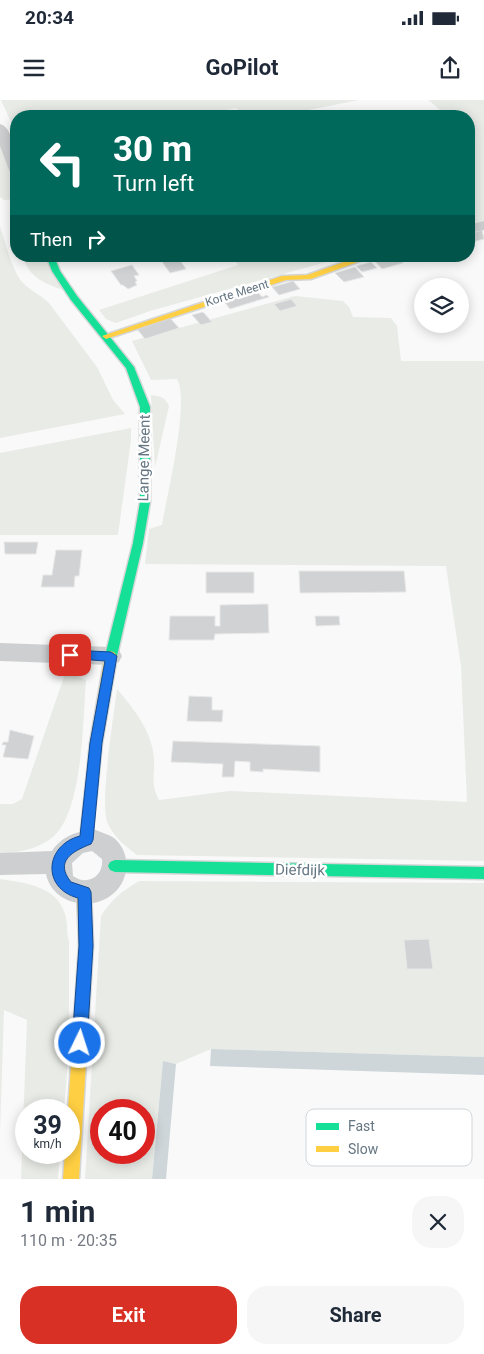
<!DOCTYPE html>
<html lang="en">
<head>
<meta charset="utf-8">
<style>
	body { margin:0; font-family:Roboto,sans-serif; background:#f6f6f7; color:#1f2937; height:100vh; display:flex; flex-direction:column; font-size:19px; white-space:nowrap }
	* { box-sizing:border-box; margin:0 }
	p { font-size:16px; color:#747a83 }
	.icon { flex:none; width:28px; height:28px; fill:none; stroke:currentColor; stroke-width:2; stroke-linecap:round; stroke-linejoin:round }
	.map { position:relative; height:1079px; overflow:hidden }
	.side { display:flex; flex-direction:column; background:#fff; flex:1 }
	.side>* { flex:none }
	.guide { position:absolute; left:10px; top:10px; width:465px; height:152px; border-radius:20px; box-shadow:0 2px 12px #0003; background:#00695c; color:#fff; overflow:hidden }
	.tools { position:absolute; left:414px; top:178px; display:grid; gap:10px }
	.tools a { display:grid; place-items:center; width:55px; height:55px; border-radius:50%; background:#fff; box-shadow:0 2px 12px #0003; font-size:25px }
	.speed { position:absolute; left:15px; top:999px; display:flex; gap:10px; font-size:25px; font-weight:700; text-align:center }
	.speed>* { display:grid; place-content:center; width:65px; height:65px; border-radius:50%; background:#fff; box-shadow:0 2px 12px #0003; line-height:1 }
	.speed small { font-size:12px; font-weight:400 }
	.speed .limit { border:8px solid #d22; background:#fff; color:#111 }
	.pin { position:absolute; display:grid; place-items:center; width:42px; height:42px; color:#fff; margin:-21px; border-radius:10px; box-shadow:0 2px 8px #0006 }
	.me { position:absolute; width:55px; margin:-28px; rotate:4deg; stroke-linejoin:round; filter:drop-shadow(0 0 4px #0008) }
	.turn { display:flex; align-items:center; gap:18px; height:105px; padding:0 20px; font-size:22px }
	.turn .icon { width:65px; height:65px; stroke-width:2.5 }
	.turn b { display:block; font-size:35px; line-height:42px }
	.then { display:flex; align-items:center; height:48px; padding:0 20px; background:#0003; gap:10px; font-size:19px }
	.round { display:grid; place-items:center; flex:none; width:52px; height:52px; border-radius:20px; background:#f6f6f7 }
	.headline { display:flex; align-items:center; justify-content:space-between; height:85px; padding:0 20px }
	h1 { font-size:30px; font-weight:700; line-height:38px }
	.button { display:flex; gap:10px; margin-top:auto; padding:10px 20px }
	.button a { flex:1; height:58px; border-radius:20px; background:#d93025; color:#fff; font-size:20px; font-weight:700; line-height:58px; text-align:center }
	.button a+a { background:#f6f6f7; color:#1f2937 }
	.status { display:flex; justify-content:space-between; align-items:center; height:35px; padding:0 25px; background:#fff; direction:ltr }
	.status svg { height:14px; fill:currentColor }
	header { display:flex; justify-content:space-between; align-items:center; height:65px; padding:0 20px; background:#fff; font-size:22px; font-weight:700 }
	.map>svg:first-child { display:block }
</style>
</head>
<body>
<div class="status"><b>20:34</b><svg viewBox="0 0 49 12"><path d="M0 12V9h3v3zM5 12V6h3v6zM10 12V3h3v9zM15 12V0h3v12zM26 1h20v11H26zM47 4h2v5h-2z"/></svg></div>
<header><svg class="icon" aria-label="menu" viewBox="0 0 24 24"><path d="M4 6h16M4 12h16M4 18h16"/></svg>GoPilot<svg class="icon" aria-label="share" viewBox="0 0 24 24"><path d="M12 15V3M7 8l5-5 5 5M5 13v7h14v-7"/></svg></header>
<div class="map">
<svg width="484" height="1079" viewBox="0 0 484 1079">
	<rect width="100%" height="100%" fill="#f9f9f9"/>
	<path fill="#e8ebe6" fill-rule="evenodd" d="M1,0h358l-81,16h-34l-8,-8 -39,8h-181v17z
		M428,0h56v122l-15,4v-110h-21z
		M0,44l16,41v14l-12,1 -4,-3z
		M0,126c5,15 13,48 24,58 7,7 17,11 25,19l48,64 16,33 12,14 -125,24z
		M23,156h23l17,34c-19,-7 -34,-12 -40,-34z
		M232,156h116l-198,55 -34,12 -10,-4 -7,-9 139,-45z
		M295,196l48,5 6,6 4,10 38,1 6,8 4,35h83v500l-347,-6c-12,-9 -22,-17 -29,-31 -9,-19 6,-109 9,-135 16,19 35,42 37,69 1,17 -4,25 5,42l71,-9 237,11 -6,-136 -15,-100 -301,-2 4,-35 13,-4c5,-30 28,-123 15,-146l-26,1 -19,-39z
		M151,295c9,1 14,2 18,11l-14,61z
		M131,328v12l-13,95h-118v-82z
		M66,571l20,9c-3,38 -3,130 -32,156 -14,13 -36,16 -54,19v-51h13l9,-5z
		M0,779c24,4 56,6 65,35 3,8 1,18 4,27v108l-5,61h-38v42l34,1 -2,26h-37l6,-159 -23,-10 -4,122z
		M139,781l345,2v174l-273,-8 -35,15 -13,-3 -11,118h-67l16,-263c10,-16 21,-25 38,-35zM101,1010h43v42h-43z"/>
	<path fill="#ced6d9" d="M211,949l273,8v18l-274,-9z
		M163,961l13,3 -10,115h-14z"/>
	<path fill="#d0d2d3" stroke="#e8e8e8" d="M482,130l2,9 -15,4v-9z
		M170,156h7l9,13 -16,4 -10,-14z
		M383,156h14l6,7 -21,6 -9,-10z
		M371,162l6,6 -15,4 -6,-6z
		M132,165l7,10 -5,1 3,5 -2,1 2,3 -9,4 -5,-4h-2l-10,-14z
		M355,167l9,10 -20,5 -9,-9z
		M293,181l7,8 -21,6 -7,-8z
		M256,190l6,7 5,-2 2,2 -39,12 -8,-10z
		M291,199l6,7 -17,5 -6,-7z
		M203,212l9,10 -11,3 -9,-10z
		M170,218l9,10 -34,11 -8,-10z
		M4,442h34l-2,12h-31z
		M56,450h26l-3,26h-4l-1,11h-33l2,-12h9z
		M299,471h105l2,21 -106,1z
		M206,472h48v21h-48z
		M268,504l1,29 -54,1 -1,6h-45l1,-24h45v10h5v-21z
		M315,516h24l1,9 -24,1z
		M189,596l23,1v13h11l-1,12 -35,-1z
		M10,630l24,6 -6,23 -25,-2 3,-12h-4l1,-3h5z
		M173,641l147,5v26l-57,-3v3l-13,-1v-9l-15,-1 -1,16h-12l1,-13 -52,-2z
		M429,839l4,30h-26l-3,-29z"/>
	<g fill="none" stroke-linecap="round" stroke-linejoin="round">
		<g stroke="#d5d6d7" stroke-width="3">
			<path id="fast" d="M46,156h8l6,15 17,25 57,71 16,40v95l-7,41 -26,113 -2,3h-8l-2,-3 28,-113 7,-41v-95l-14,-39 -55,-68 -19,-29z
				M115,760l369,7v12l-369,-7 -5,-2 -2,-4 2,-4z"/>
		</g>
		<g stroke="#d5d6d7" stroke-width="3">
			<path id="slow" d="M361,156h13l-63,23 -25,1 -177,58 -3,1 -4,-3 180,-60 25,-1z
				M111,551l4,2 2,3 -15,87 -10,97 -1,4 -5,2 -5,-2 -1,-4 10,-97 15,-87 2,-3z
				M84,786l5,2 2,4 2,53 -14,234h-16l2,-27h4l-1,-42 11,-165 -2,-53 2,-4z"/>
		</g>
		<path fill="#cecfd0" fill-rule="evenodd" d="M0,24c15,4 16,37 16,50l-5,-1 -2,-3 -9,-24z
			M484,121v9l-15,3v-8z
			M0,543l111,4 8,3 3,6 -3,6 -8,3 -111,-4z
			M93,729c7,3 15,5 21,9 17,14 16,41 0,55 -22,20 -62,11 -68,-19l-46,1v-22l52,-2c10,-15 24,-19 41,-22zM92,751l10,8c2,18 -15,27 -29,17l-1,-13 11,-10z"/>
		<use href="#fast" fill="#16e098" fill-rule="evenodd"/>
		<use href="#slow" fill="#ffcf43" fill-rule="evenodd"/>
	</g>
	<path fill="#1a73e8" stroke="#114b97" d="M70,550l41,2 6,4 -15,87 -9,97 -2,4c-18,7 -37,17 -20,38l18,6 2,4 2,54 -6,97 -2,5 -5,2 -5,-2 -3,-5 7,-97 -1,-48c-37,-10 -33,-53 2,-62l10,-93 15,-82 -39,-3 -2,-3z"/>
	<g text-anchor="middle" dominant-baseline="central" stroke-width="5" stroke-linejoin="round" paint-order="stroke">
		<g font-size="12" fill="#657683" stroke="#fff">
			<text transform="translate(237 193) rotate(-17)">Korte Meent</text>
		</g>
		<g font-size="15" fill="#657683" stroke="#fff">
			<text transform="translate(144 358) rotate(-89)">Lange Meent</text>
			<text transform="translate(300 770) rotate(1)">Diefdijk</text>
		</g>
	</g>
	<rect x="306" y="1009" width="166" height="57" rx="8" fill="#fff" stroke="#d1d6da" stroke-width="1"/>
	<rect x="316" y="1023" width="23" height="7" fill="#16e098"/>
	<rect x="316" y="1046" width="23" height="6" fill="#ffcf43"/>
	<g font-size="14" fill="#657683">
		<text x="348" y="1031">Fast</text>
		<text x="348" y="1054">Slow</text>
	</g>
</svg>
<div class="tools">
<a><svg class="icon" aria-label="layers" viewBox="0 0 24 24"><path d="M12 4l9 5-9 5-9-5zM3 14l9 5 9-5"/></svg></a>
</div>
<div class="speed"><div>39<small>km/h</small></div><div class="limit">40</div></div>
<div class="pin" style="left:70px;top:555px;background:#d93025"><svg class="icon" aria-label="arrive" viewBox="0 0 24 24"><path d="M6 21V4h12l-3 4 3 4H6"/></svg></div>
<svg class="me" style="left:80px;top:943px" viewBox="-20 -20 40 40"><circle r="17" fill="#1a73e8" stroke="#fff" stroke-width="3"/><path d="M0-11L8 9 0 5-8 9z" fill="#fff"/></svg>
<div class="guide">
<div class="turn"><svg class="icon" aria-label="left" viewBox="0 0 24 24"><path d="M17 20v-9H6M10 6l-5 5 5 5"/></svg><div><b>30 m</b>Turn left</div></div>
<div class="then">Then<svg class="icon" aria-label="right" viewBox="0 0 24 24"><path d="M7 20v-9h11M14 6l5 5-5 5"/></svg></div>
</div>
</div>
<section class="side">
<div class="headline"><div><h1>1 min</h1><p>110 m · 20:35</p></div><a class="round"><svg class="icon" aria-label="close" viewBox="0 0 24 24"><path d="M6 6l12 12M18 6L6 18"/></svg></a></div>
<div class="button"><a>Exit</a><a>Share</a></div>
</section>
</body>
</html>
